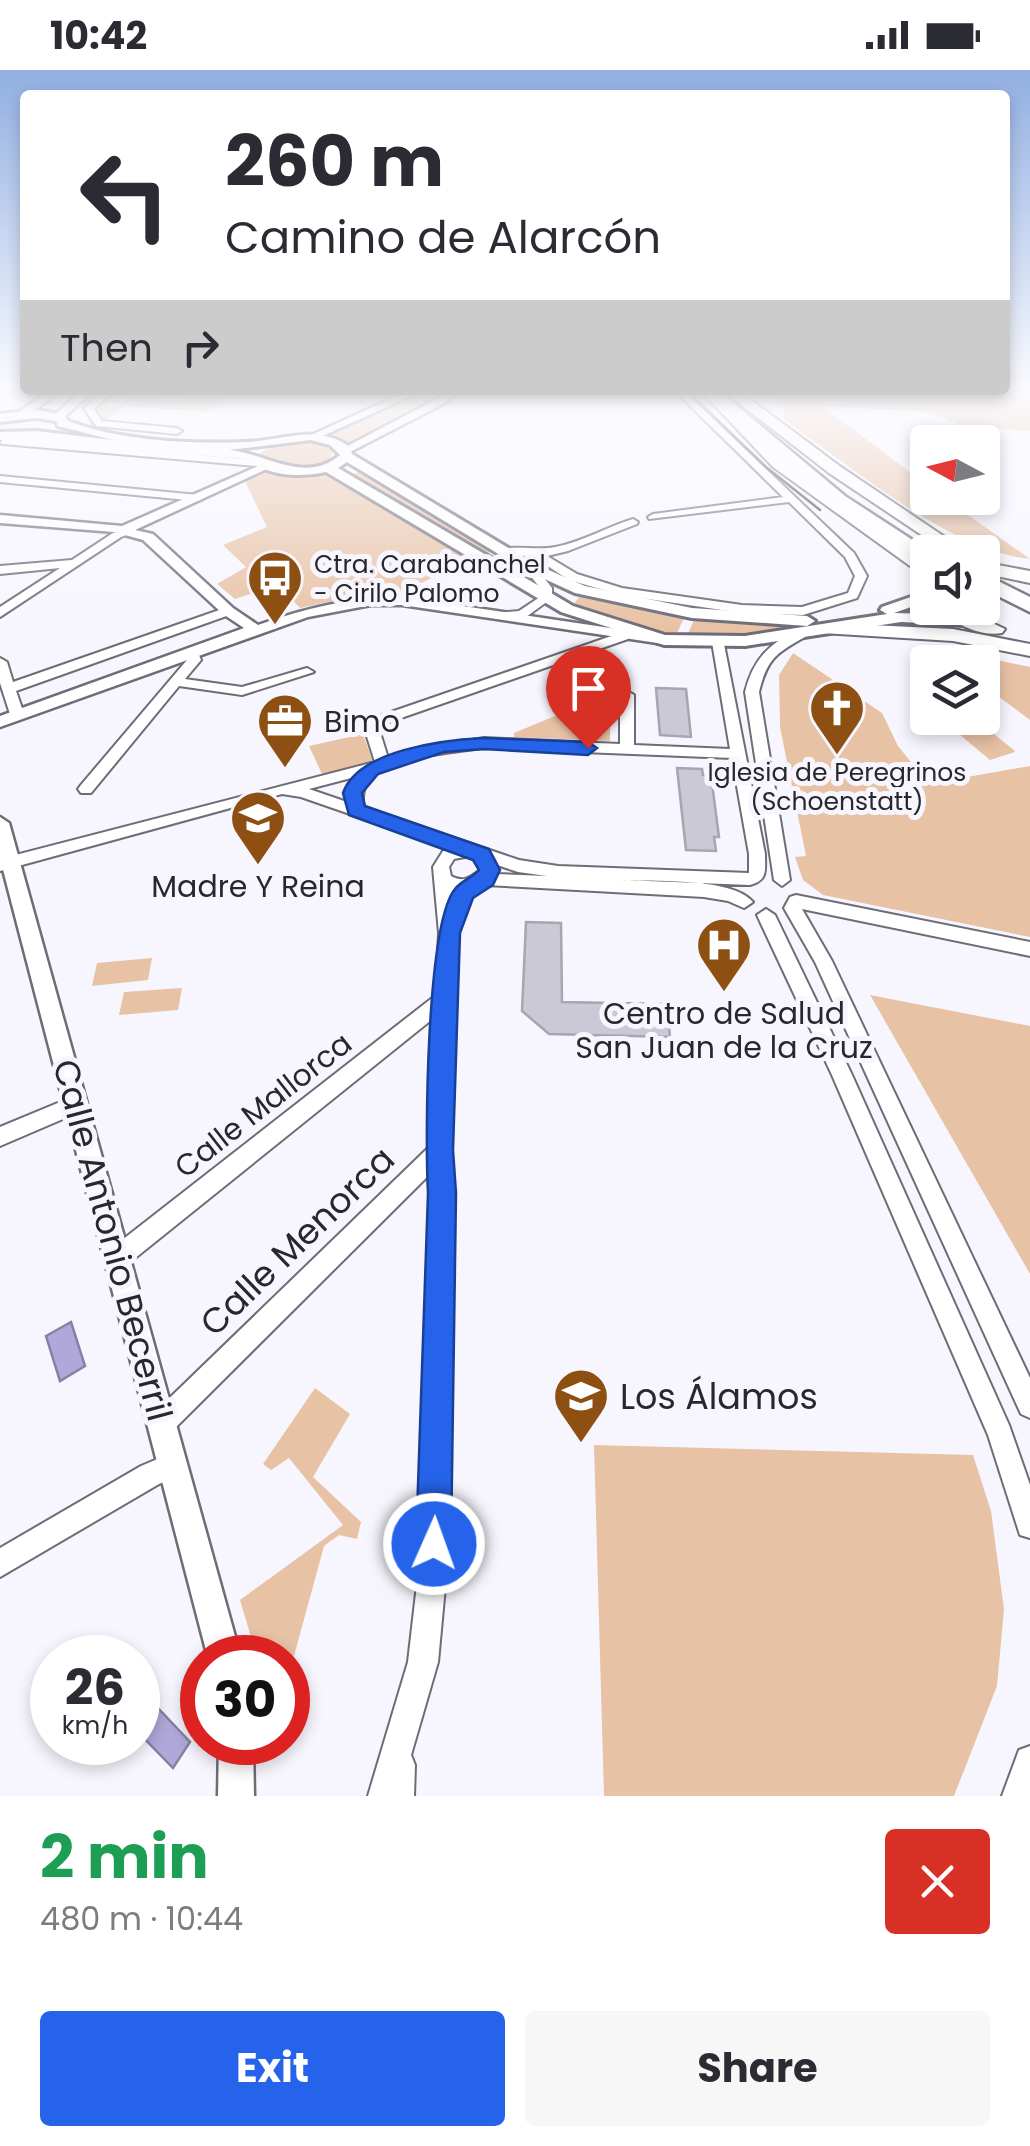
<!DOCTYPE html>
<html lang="en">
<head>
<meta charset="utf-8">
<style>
	body { margin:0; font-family:Poppins,sans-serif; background:#f7f7f7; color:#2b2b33; height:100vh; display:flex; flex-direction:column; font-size:38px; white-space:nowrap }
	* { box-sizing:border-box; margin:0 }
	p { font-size:32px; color:#7c7c81 }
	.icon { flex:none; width:55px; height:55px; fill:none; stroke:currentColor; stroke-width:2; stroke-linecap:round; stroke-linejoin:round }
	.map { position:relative; height:1726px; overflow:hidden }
	.side { display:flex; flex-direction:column; background:#fff; flex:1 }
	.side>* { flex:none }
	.guide { position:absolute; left:20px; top:20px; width:990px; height:305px; border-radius:10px; box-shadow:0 5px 15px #0003; background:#fff; color:#2b2b33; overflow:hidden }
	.needle { width:65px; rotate:277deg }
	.controls { position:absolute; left:910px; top:355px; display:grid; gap:20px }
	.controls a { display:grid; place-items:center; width:90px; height:90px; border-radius:10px; background:#fff; box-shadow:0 5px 15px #0003; font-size:50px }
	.speed { position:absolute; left:30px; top:1565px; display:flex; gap:20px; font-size:50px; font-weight:700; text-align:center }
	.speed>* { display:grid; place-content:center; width:130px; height:130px; border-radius:50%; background:#fff; box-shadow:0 5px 15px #0003; line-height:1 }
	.speed small { font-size:25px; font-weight:400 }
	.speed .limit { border:15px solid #d22; background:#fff; color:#111 }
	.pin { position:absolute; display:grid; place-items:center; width:85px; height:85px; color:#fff; margin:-102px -42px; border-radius:50% 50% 50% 0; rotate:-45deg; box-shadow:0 0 10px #0007 }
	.pin .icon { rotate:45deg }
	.me { position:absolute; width:110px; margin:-55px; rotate:2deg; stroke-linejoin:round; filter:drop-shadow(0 0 8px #0008) }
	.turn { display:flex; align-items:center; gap:35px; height:210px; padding:0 40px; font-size:45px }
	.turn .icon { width:130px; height:130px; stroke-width:2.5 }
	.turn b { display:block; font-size:70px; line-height:85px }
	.then { display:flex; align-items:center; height:95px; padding:0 40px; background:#0003; gap:20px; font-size:38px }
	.round { display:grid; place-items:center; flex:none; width:105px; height:105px; border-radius:10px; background:#f7f7f7 }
	.head { display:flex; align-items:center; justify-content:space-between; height:170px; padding:0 40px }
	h1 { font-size:60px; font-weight:700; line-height:75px; color:#1e9e55 }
	.primary-button { display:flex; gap:20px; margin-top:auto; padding:20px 40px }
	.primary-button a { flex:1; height:115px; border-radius:10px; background:#2563eb; color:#fff; font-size:40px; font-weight:700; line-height:115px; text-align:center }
	.primary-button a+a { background:#f7f7f7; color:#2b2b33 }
	.status { display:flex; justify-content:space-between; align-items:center; height:70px; padding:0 50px; background:#fff; direction:ltr }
	.status svg { height:28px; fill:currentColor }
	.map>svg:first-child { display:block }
</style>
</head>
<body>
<div class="status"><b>10:42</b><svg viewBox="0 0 49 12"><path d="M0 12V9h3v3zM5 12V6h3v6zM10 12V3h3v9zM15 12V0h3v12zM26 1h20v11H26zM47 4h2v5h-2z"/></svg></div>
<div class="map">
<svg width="1030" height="1726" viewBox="0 0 1030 1726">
	<rect width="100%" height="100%" fill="#f7f6fe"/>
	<path fill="#e8c2a5" d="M1005,318h25v43l-70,-6 -31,-13 -107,-6 105,79 1,13h16l86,61c-82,-9 -177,-92 -246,-139v-15l-16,-13 -11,-2z
		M424,320h26l-19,13 -82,40 -18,-9z
		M131,326l36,4 59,-3 -19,15 -82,-6 -26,20 -8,-1 -8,-14 9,-7 26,3z
		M297,371l19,1 17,8 -5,15h-36l-32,-8v-4l20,-10z
		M269,398l63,7 133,82 -9,3 4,4 -61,30 -47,3 -52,11 -22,-23 -43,14 -18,-15 29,-17 -23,-22 44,-18 -22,-46z
		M361,402l133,79 -10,4 -134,-81z
		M579,527l105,21 -8,17 -52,-9 -50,-22z
		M694,550l98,6 1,3 -47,6 -59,1z
		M931,576l99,21v53l-47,-35 -1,-23h-29z
		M793,583l89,60 16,33 17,21 24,15 91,-16v171l-207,-42 -20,-15 -8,-23 11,-1 -26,-129 -1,-52z
		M610,623v48l-96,-4v-4z
		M974,648l41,33v1l-25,8 -49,-41z
		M363,664l10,28 -51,12 -13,-28z
		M152,888l-4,22 -56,6 5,-23z
		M182,918l-4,22 -59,5 5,-23z
		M870,925l160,31v248z
		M315,1318l35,26 -37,63 48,45 -4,17 -18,-4 -15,11 -36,132v-20l-31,-1 -17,-57 103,-75 -54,-67 -18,12 -8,-6z
		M594,1375l379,10 18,56 13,98 -7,77 -43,110h-350z"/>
	<path fill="#afa8d9" stroke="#8682a5" stroke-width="2.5" d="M71,1252l14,44 -25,15 -14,-45z
		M157,1637l33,35 -17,26 -34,-35z"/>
	<path fill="#cac9d5" stroke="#a6a5b0" stroke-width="2.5" d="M656,618l30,1 5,48 -31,-2z
		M677,698l25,1 1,6h8l8,62h-5l2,14 -30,-1z
		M526,852l35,1 1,79 105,2 3,33 -121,-3 -27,-23z"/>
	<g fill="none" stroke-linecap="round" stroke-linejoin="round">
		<g stroke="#6d6c77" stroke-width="4">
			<path id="minor" d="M106,320h9l-21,19 8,12 75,7 5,3 -5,3 -81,-8 -12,-18z
				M674,320h9l171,163 13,23 -10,22 -54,17 -61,-2 -121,-18 -52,-15 -35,-23 -34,-4 -2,-2c15,-7 39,0 57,-4 27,-5 52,-20 78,-28l5,3 -1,2 -69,27 -21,5 30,18 45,14 120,17 60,2 46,-14 7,-17 -10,-19 -56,-55 -140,17 -1,-2 5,-3 130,-17z
				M5,369l252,21 5,3 -5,3 -255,-22 -2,-2z
				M0,406l198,19 5,3 -5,3 -198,-19z
				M131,458l6,3 -16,6 -121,80v-10l60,-39 -60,6v-8l72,-6 41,-27z
				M526,495h8l18,23v10l-26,19 -31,2v-6l24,-2 21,-14v-9l-16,-21z
				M228,537l4,1v6l-216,77 8,23 -7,4 -7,-4 -10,-31v-25l7,4 6,20z
				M800,560l6,4 -1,3c-29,16 -38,22 -46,55l31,188 -8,6 -8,-6 -29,-188c8,-32 24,-50 55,-62z
				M623,562l6,4 -1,3 -250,87 10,32 47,-12 49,-8 136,6v-49l7,-4 7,4v50l96,4 -18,-107 6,-4 5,1 42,215c0,17 3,26 -15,31l-129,-5c32,2 111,-3 132,22l-9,6 -16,-7 -24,-4 -219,-12 -10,6h-22c9,101 -8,201 0,302l-7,383 -8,86 -27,93 4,10 -1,31h-46l40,-134 10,-86 12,-402 -260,259 -9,4 -9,-4 -4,-9 4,-9 277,-268 6,-130 -311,250 -8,3 -8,-3 -3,-8 3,-8 328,-256 3,-62 -6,-66 10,-16 8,-2 -150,-52 -19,-3 -282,77v-12l375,-97 -12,-38 2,-3zM484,678l248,10 17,96v19l-191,-7 -39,-6 -156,-53c-1,-14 1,-27 13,-35 21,-14 81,-21 108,-24zM355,707l-6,10 -2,15 -38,-13zM470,786l48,16 29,4 -51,-2 -1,-6 -6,-2c-15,4 -20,20 -38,10l-2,-9 5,-8z
				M192,579l5,1 4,10 -16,19 57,8 65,-19 7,4 -72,23 -63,-9 -88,107h-10l-3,-4 3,-4 106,-125 -2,-7z
				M796,825l234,47v14l-228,-47 30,52 198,417v40l-9,-4 -206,-452 -31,-54 6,-11z
				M766,839l9,6 77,160 157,350 21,60v53l-10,-3 -32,-100 -156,-360 -75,-160z
				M77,1025l7,3 3,6 -3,6 -84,36v-19z
				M174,1382l9,4 4,9 -4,9 -24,10 -159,93v-29l141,-82z
				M1030,1676v50h-28l17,-46z"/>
		</g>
		<g stroke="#6d6c77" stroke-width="5">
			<path id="tertiary" d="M50,320h12l-35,26h-8v-4z
				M83,320h11l-32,29h-8v-4z
				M410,320h14l-108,49 -9,-2z
				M448,320h11l-16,14 -93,48 -10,-2 95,-50z
				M265,393l4,1v4l-134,62 18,4 80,74 25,17c47,-17 94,-28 144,-28l262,39 7,4 -7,4 -262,-39h-31l-63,12 -308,110v-11l244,-88 -21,-14 -80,-74 -29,-8 -114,-9v-8l122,11z
				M0,747l9,6 232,835h-33l-208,-800z
				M219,1672h34l1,54h-36z"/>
		</g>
		<g stroke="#6d6c77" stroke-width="6">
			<path id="secondary" d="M36,340l29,5 3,6c54,20 120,23 177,21 39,-1 71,-19 105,5l2,7 183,110 50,22 107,22 115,8 8,5 -8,5 -115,-8 -117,-25 -50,-23 -178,-108 -9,6 235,138 92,29 80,1 142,-22 -7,-4 2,-3 46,-16v10l-34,12 72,2 8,5 -8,5 -65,-3 -156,24 -81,-1 -103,-33 -235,-140c-27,6 -57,4 -80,-13l-246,-19v-8l37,-1 76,9 -55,-14 -2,-5 -20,-3 -36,4v-8zM311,370l19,5 10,10c-36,30 -74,-2 -111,-5z"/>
		</g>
		<g stroke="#6d6c77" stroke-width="4">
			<path id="trunk" d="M700,320h15l70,71 143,104v14l-155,-112z
				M722,320h16l103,77 126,85h-20l-118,-79z
				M982,492l48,9v12l-48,-10z
				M937,538h23l45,21 -3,4c-22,4 -50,-10 -65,-25z
				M829,553l124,6 77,15v12l-77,-15 -131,-8 -3,-4z"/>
		</g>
		<g stroke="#6d6c77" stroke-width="5">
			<path id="motorway" d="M701,320h17l127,106 86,56h-3v13l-95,-61z
				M982,503l48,24v15l-48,-24z"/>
		</g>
		<use href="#minor" fill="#fff" fill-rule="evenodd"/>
		<use href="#tertiary" fill="#fff" fill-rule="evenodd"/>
		<use href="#secondary" fill="#fff" fill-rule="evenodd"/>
		<use href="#trunk" fill="#fff" fill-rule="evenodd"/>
		<use href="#motorway" fill="#fff" fill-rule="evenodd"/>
		<path stroke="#3f3f43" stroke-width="2.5" d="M686,320l80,77 54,43"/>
	</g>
	<linearGradient id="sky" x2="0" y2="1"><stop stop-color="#91afe2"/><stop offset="0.57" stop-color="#fbfbff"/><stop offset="1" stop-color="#fbfbff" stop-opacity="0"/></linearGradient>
	<rect width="1030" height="559" fill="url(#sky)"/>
	<path fill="#2563eb" stroke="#184099" stroke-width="2.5" d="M484,668l104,4 9,6 -9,7 -104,-6 -40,3 -66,22 -16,19 3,13 124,43 11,21 -7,15 -20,13 -13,35 -7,217 3,43 -5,351 -5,13 -12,5 -13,-5 -5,-13 12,-351c-3,-52 -2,-269 27,-304 6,-8 17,-11 24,-19l-6,-10 -124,-45 -6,-22c15,-43 100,-53 141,-55z"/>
	<defs>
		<g id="bus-pin" transform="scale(2.875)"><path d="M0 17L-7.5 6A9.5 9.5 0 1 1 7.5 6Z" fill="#8d4f12" stroke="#f7f6fe"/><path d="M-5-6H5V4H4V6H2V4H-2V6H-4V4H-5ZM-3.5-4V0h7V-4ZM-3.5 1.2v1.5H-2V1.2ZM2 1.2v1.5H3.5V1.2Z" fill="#fff"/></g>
		<g id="church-pin" transform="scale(2.875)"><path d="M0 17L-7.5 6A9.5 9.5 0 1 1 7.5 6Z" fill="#8d4f12" stroke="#f7f6fe"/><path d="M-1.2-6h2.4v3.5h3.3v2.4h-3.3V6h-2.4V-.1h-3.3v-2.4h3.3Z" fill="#fff"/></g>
		<g id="office-pin" transform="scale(2.875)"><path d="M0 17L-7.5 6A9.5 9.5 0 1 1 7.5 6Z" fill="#8d4f12" stroke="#f7f6fe"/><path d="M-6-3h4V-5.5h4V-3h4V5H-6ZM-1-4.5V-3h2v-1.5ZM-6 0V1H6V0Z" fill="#fff"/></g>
		<g id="school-pin" transform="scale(2.875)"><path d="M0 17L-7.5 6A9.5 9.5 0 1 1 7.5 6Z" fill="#8d4f12" stroke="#f7f6fe"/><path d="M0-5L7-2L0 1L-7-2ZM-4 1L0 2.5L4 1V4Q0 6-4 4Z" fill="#fff"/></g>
		<g id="hospital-pin" transform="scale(2.875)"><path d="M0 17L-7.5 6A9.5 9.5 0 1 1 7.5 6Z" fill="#8d4f12" stroke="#f7f6fe"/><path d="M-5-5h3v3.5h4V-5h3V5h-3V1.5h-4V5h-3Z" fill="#fff"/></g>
	</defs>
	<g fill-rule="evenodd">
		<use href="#bus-pin" x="275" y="508"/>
		<use href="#church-pin" x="837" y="638"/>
		<use href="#office-pin" x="285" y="651"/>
		<use href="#school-pin" x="258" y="748"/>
		<use href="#hospital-pin" x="724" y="875"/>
		<use href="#school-pin" x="581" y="1326"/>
	</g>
	<g text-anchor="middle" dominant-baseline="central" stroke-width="10" stroke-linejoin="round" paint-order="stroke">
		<g font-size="25" fill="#28282c" stroke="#f7f6fe" text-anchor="start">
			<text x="314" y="494">Ctra. Carabanchel<tspan x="314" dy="29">- Cirilo Palomo</tspan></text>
			<text x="837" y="702" text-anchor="middle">Iglesia de Peregrinos<tspan x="837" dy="29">(Schoenstatt)</tspan></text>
		</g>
		<g font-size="30" fill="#28282c" stroke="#f7f6fe">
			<text x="324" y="651" text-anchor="start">Bimo</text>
			<text x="258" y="816">Madre Y Reina</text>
			<text x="724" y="943">Centro de Salud<tspan x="724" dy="34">San Juan de la Cruz</tspan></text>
		</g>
		<g font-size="30" fill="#28282c" stroke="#f7f6fe">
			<text transform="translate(263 1035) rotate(-38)">Calle Mallorca</text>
		</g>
		<g font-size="35" fill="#28282c" stroke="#f7f6fe">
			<text transform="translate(113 1170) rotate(75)">Calle Antonio Becerril</text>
			<text transform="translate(297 1171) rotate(-44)">Calle Menorca</text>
		</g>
		<g font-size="35" fill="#28282c" stroke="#f7f6fe" text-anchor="start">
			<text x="620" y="1326">Los Álamos</text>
		</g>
	</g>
</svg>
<div class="controls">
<a><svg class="needle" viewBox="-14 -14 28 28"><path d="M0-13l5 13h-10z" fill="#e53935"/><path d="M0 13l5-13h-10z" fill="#7c7c81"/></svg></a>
<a><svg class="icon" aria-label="sound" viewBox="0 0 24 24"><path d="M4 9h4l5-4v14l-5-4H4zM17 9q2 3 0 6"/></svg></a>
<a><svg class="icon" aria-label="layers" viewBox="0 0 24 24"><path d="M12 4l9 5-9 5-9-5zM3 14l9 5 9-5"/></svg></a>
</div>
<div class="speed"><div>26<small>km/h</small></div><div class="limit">30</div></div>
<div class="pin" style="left:588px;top:678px;background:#d93025"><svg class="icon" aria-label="arrive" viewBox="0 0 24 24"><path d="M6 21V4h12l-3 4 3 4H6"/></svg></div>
<svg class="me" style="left:434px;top:1474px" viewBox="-20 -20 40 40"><circle r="17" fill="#2563eb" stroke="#fff" stroke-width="3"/><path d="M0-11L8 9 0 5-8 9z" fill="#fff"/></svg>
<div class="guide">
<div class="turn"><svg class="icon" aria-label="left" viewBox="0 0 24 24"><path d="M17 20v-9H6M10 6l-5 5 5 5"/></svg><div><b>260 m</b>Camino de Alarcón</div></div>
<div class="then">Then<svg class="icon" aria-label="right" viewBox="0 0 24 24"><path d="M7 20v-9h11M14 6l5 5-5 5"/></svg></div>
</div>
</div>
<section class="side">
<div class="head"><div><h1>2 min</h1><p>480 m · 10:44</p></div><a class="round" style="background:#d93025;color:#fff"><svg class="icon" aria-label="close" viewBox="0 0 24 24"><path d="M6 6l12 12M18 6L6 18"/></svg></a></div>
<div class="primary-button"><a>Exit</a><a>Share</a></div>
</section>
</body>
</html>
